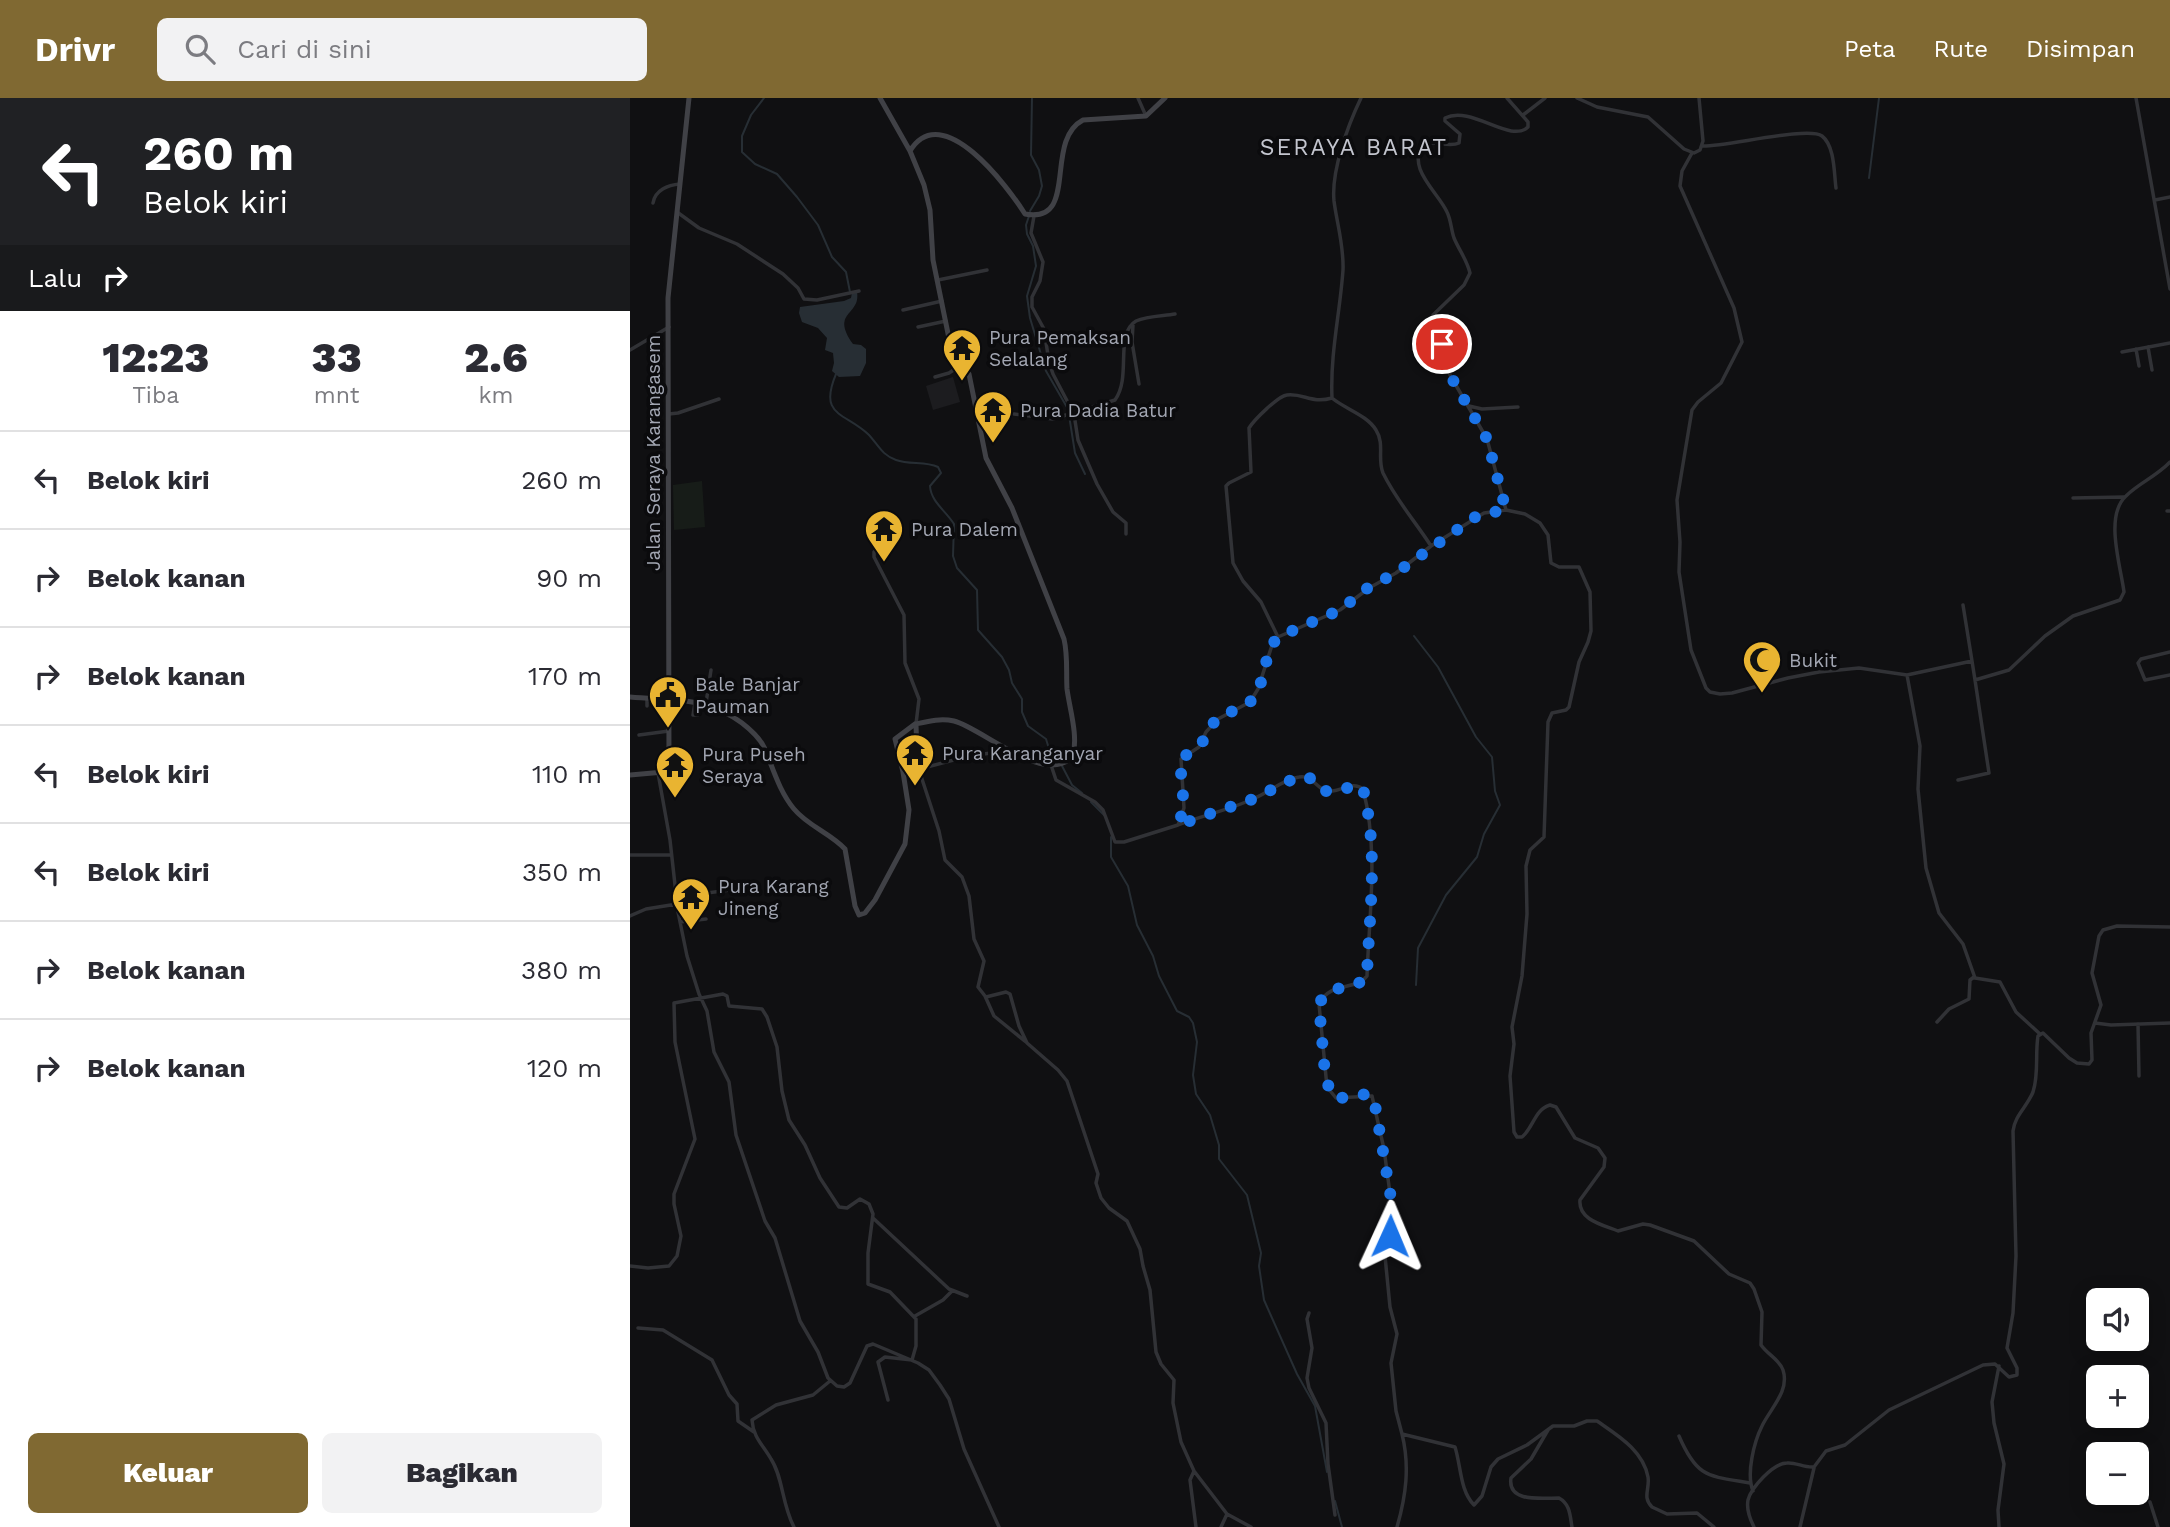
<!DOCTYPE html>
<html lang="id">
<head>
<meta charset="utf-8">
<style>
	body { margin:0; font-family:"Work Sans",sans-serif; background:#f2f2f3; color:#2b2b33; height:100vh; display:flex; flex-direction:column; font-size:26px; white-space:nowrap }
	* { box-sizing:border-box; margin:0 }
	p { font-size:23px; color:#7c7c81 }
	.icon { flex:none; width:38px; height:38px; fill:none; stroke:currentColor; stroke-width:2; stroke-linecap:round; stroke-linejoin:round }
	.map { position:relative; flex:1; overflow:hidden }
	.panel { display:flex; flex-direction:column; background:#fff; width:630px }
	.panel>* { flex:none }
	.banner { background:#202124; color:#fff; overflow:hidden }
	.buttons { position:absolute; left:1456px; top:1190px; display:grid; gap:14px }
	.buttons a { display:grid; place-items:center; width:63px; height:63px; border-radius:10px; background:#fff; box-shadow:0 4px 18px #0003; font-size:35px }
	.pin { position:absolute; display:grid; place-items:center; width:60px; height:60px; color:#fff; margin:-30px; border:4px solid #fff; border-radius:50%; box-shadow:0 2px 7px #0007 }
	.me { position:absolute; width:77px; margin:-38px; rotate:1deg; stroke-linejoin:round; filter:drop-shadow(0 0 5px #0008) }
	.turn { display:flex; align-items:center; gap:24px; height:147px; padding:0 28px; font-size:32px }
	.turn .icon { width:91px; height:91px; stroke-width:2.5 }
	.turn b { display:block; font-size:49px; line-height:60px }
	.then { display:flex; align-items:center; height:66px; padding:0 28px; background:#0003; gap:14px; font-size:26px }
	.eta { display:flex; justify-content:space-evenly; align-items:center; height:119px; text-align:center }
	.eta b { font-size:42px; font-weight:800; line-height:49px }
	.button { display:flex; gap:14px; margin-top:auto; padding:14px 28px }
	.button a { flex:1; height:80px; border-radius:10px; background:#806932; color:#fff; font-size:28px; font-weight:800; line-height:80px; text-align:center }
	.button a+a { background:#f2f2f3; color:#2b2b33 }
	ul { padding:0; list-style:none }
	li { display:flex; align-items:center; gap:21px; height:98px; padding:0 28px; border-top:2px solid #e1e1e2 }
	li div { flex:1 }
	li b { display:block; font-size:26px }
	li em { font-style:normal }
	header { display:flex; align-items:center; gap:42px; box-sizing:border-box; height:98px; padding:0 35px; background:#806932; color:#fff }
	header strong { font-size:33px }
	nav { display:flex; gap:38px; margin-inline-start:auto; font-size:24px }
	.search { width:490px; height:63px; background:#f2f2f3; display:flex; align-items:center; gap:18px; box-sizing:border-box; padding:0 24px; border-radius:10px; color:#7c7c81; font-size:26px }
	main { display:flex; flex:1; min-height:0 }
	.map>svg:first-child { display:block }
</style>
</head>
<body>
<header>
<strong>Drivr</strong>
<div class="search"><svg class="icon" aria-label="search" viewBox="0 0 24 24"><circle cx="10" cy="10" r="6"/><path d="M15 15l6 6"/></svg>Cari di sini</div>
<nav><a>Peta</a><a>Rute</a><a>Disimpan</a></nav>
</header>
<main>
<section class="panel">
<div class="banner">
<div class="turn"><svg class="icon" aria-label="left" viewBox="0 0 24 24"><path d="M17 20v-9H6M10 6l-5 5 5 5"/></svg><div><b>260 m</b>Belok kiri</div></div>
<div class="then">Lalu<svg class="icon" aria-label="right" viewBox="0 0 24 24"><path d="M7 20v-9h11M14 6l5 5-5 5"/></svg></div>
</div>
<div class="eta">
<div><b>12:23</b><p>Tiba</p></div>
<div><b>33</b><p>mnt</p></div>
<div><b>2.6</b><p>km</p></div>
</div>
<ul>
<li><svg class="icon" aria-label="left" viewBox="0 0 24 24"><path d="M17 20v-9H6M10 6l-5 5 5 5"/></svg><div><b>Belok kiri</b></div><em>260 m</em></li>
<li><svg class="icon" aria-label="right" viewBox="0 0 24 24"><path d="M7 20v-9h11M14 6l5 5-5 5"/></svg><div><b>Belok kanan</b></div><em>90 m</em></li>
<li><svg class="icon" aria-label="right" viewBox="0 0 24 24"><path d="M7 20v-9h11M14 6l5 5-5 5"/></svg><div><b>Belok kanan</b></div><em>170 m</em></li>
<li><svg class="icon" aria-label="left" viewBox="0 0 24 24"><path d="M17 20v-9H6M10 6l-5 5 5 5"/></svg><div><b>Belok kiri</b></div><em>110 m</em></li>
<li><svg class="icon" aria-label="left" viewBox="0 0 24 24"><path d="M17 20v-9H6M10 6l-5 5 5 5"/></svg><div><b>Belok kiri</b></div><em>350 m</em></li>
<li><svg class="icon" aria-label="right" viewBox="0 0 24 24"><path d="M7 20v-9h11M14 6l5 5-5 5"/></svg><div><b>Belok kanan</b></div><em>380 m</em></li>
<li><svg class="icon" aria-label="right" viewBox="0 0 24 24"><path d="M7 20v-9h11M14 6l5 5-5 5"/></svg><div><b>Belok kanan</b></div><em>120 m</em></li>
</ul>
<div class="button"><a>Keluar</a><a>Bagikan</a></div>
</section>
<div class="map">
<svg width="1540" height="1429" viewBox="0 0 1540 1429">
	<rect width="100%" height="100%" fill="#101012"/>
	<path fill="#1c1c1f" d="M323,279l7,25 -27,8 -7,-24z"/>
	<path fill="#171c18" d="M72,383l3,46 -31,3 -1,-45z"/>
	<path fill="#272e34" d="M227,194c4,24 -27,19 -4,52l8,1 5,4v14l-6,13 -21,1 -7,-6 2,-8 -1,-10 -8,-3 2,-12 -9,-10 -16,-6 -3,-9 1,-6 44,-6 7,-3 1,-5z"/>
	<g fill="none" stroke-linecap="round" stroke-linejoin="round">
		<path stroke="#272e34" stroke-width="2" d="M134,0l-13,17 -9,21v16l13,12 22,10 20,23 21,28 14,32 14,15 4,20
			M1239,80l10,-80
			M400,113l9,-15 3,-10 -3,-16 -8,-15 1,-57
			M399,118l-3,9 1,9 6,12 3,20 -9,30 3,22 16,53 22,38 7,44 10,21
			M206,276c-18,43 9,38 33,61 10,11 13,20 27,25 14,5 29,1 42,7l3,6 -11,13c1,16 16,25 24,38l-1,32 4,12 20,22 1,40 24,27 7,13 3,13 10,16v13l6,14 18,13 4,13 6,9
			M784,538l24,31 38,70 16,20 3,34 5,14 -16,29 -7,23 -31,38 -28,53 -2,37
			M431,666l11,21 10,8
			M461,704l13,13
			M481,739v20l17,29 9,39 16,31 6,20 18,35 12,6 4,6 4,19 -4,33 3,19 14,21 9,30v14l28,36 14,58 -2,13 5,34 33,74 18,32 12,66
			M705,1403l7,26"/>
		<path stroke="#313236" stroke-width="3.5" d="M508,0l8,18
			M731,0c-13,27 -30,73 -27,103 3,23 10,45 9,69 -3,43 -13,84 -11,128 13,11 35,17 44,32 9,14 1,29 7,43 13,27 32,48 48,73
			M947,0l20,9 51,10 36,32 10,4 6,-3 3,-9 -4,-43
			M1506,0l34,191
			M893,17l22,-17
			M1072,48c23,1 106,-20 120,-10 13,10 12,38 14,52
			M1062,55l-10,18 -2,15 54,122 8,34 -21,41 -23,19 -6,8 -15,90 3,42 -1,30 12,78 15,38 4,4 10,2 12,-1 56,-15 31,-6 40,-4 48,7 65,-14 3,19 34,-10 36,-34 28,-20 47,-16 4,-8c-3,-25 -20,-76 2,-96 13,-13 31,-20 44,-34
			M1525,102l15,-3
			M23,105c2,-13 15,-18 27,-19
			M47,114l22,16 38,16 46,30 15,14 6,11 13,1 42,-9
			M404,118l-3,17 12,29 -3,19 -8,16v10l12,22 5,33 4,12 21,40 4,26 19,44 16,28 13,11v11
			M308,182l49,-10
			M273,212l39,-9
			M503,227l-1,17 7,42
			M288,229l28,-6
			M1518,249l4,23
			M1506,251l3,17
			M0,252l39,-23
			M1492,254l48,-9
			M305,279l14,-4 9,-6
			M839,308l13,3 36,-2
			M39,316l9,-1 41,-14
			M384,316l39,5 62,-19c17,-23 -1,-66 21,-79 11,-5 27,-5 39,-7
			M1443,400l51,-1
			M876,412l-19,-71 -37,-64 -8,-31 -11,-21 2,-8 31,-30 6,-12c-3,-13 -11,-23 -16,-35 -3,-9 -3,-18 -7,-26 -9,-20 -42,-45 -23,-68 12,-4 25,4 35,-1l1,-9 -15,-13v-3c27,-13 65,26 83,9v-5l-21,-24
			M1537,413h3
			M247,451l-3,3v5l30,58 1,48 14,36 -3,25
			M1333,507l9,56
			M648,539l-17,-35 -18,-21 -10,-18 -7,-77 3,-3 22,-11 -2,-44c5,-8 29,-32 38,-33 17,-2 24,9 45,3
			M1540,554l-29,7 -3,4 7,17 25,-5
			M1277,577l13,71 -2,43 8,79 13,45 24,31 12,34 25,4 16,30 24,22
			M65,605l-2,12h5
			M76,605l5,-33
			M17,608v-8
			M9,637l30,-4
			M370,648l-9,7 -22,3 -42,11 -5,4 -1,5 18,55 6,29 17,17 7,19 5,43 10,22 -6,26 7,9 9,20 32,26
			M421,667l5,15 39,22 8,8 12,32h9l54,-17 6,-17 -3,-49 18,-12 7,-15 12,-13 32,-17 8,-13 15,-47 5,-5 62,-27 29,-22 27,-15 35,-27 53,-33 22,-3 19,4 15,9 8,12 3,28 8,4h20l11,25 1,39 -3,11 -9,20 -10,45 -3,3 -14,3 -4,9 -4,115 -14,13 -4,16 1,48 -5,62 -10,51 2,17 -4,32 4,56 3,5h5c12,-10 12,-27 28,-32l6,2 19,31 23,10 7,10 -1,9 -24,33c-2,20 23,25 38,31l25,-7 7,1 44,16 35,33 21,9 4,6 8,23 -1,33c7,10 18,14 22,25 7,21 -13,39 -21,56 -8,16 -16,48 -9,65
			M28,675l12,67 8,72 9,44 12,38 8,17 7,41 15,30 7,53 29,86 10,17 25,83 18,31 10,26 9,8 7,1 6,-4 17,-37 6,-2 45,19 11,7 11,15 9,14 15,50 35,78
			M1328,682l31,-7 -14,-93
			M548,727c25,-10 52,-15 77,-27 14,-6 29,-19 44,-21 15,-3 18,16 33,14 11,-1 21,-10 31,-2 16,61 6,126 4,187 -11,15 -37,5 -48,28l8,83 9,11 36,-2 12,53 10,74 -9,33 5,51 7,27 -6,29 5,48 6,23
			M0,757h40
			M46,799l54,-7
			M0,818l16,-7 31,-5
			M50,824l26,-3
			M356,899l20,-5 4,2 9,32 8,17 31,27 9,11 31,93 -2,9 5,15 8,10 18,13 13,28 3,17 7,24 6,62 5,12 13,16 -1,23 8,39 13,29
			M1307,924l12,-13 20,-10 1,-19 4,-3
			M1465,925l16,2 59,-2
			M1508,926l1,52
			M243,1120l76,71 18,7
			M0,1168l18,2 21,-2 8,-10 4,-20 -7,-32v-10l21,-55 -20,-97 -1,-39 49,-9 4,2 2,10 33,3 5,8 10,30 5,44 7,29 16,25 15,33 19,29 8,1 13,-9 9,5 4,10 -5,39v31l22,8 26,27v27l-4,14 -27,-3 -7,5 10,38
			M679,1215l-2,6 5,29 -5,30 2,10 17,35 2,41 7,51
			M285,1218l28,-16 9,-9
			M8,1230l25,2 49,30 17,35 8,9 1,17 16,11
			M918,1332l-17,29 -20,19c-4,25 31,20 48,20 11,6 11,17 13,29
			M1049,1338c18,42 29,40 71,47
			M1520,1404l8,25
			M164,1429c-12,-22 -11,-50 -23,-68 -8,-14 -18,-22 -19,-39l24,-15 37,-10 17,-14
			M566,1429l-6,-47 4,-9 33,43 24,13
			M591,1429l6,-13
			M767,1429c9,-31 13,-61 5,-93l53,13c6,19 5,44 19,58l8,-9 9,-29 7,-8 29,-14 26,-19h21l13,-5h10c20,14 46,29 51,56 2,12 -6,20 4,30l15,7 30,-1 17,14
			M1124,1429c-4,-8 -8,-17 -6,-27 3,-12 25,-37 39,-37 9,-1 17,5 27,4l12,-16 19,-6 44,-35 94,-45 12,-1 14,13 8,-2v-7l-10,-20 6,-35 3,-57 -3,-125c2,-16 14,-24 20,-39 6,-18 2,-38 5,-56l5,-3 26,25 8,5 12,1 3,-4 -1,-27 10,-28 -9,-32 7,-37 4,-6 14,-4 53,1
			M1170,1429l14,-59
			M1369,1429l-1,-17 6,-46 -10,-41 -2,-21 7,-36"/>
		<path stroke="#404146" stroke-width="5" d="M280,53c32,-53 98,36 115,63 55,10 18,-73 58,-94l63,-4 19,-18
			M0,599c43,4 76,-1 112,26 9,7 17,14 22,24 9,21 15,44 30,62 14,17 36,24 51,40l10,57 4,9 6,-2 10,-13 30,-56 4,-34 -6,-38 14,-16 -1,-32c13,-3 25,-6 38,-3 28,7 92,66 119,35 5,-22 -3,-45 -6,-67 -1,-17 1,-33 -3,-50l-52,-131 -26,-50 -17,-84 -3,-4 -12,-7 -21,-103 -3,-50 -6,-25 -14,-34 -30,-53
			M273,674l-8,-33 20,-15
			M0,677l34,-3 5,-6 -1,-468 21,-200"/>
	</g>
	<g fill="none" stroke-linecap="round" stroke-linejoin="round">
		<path stroke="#1a73e8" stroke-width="12" stroke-dasharray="0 21.6" d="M760,1138l4,-13 -2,-19 -18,-105 -7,-5 -26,4 -10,-3 -6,-21 -6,-70c11,-23 37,-12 48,-28 2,-61 12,-126 -4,-187l-4,-4 -28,7 -10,-2 -9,-11 -7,-3 -8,1 -44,22 -75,26 6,-17 -4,-47c5,-8 16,-9 21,-17 7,-10 8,-19 19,-27 9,-6 22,-7 30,-15 17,-17 12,-48 28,-65l62,-27 29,-23 27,-14 82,-58 28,-5 -19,-71 -37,-64 -8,-31"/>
	</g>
	<defs>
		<g id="temple-pin" transform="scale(2.0125)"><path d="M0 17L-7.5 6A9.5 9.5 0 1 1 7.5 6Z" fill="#e9b431" stroke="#0b0b0d"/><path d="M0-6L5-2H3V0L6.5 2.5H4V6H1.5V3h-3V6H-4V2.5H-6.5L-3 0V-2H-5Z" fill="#111"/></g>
		<g id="mosque-pin" transform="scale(2.0125)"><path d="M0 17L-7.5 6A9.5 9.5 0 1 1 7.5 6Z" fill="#e9b431" stroke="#0b0b0d"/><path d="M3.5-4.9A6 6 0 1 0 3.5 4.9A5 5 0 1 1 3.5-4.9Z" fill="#111"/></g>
		<g id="civic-pin" transform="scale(2.0125)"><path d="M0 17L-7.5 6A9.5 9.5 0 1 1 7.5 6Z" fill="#e9b431" stroke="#0b0b0d"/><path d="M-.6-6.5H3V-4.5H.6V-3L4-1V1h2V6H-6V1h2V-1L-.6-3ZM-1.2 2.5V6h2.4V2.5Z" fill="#111"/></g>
	</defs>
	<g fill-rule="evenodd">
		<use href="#temple-pin" x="332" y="250"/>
		<use href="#temple-pin" x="363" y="312"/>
		<use href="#temple-pin" x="254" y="431"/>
		<use href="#mosque-pin" x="1132" y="562"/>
		<use href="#civic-pin" x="38" y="597"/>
		<use href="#temple-pin" x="285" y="655"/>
		<use href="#temple-pin" x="45" y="667"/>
		<use href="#temple-pin" x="61" y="799"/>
	</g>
	<g text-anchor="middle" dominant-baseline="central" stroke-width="7" stroke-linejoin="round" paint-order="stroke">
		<g font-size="19" fill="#a2a6b2" stroke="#0b0b0d" text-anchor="start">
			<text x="359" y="239">Pura Pemaksan<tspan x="359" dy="22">Selalang</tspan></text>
			<text x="390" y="312">Pura Dadia Batur</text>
			<text x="281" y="431">Pura Dalem</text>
			<text x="1159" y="562">Bukit</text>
			<text x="65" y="586">Bale Banjar<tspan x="65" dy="22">Pauman</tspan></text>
			<text x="312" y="655">Pura Karanganyar</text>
			<text x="72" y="656">Pura Puseh<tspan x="72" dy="22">Seraya</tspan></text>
			<text x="88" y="788">Pura Karang<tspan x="88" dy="22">Jineng</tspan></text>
		</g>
		<g font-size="19" fill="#a2a6b2" stroke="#0b0b0d">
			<text transform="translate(23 355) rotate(-90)">Jalan Seraya Karangasem</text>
		</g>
		<g font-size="23" letter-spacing="2" fill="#c3c5ce" stroke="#0b0b0d">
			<text x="724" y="49">SERAYA BARAT</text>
		</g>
	</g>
</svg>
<div class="buttons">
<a><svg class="icon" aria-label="sound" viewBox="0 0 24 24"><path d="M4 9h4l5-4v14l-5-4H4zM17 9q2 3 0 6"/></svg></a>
<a>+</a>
<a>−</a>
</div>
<div class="pin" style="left:812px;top:246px;background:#d93025"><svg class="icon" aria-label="arrive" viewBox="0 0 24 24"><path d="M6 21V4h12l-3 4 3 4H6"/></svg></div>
<svg class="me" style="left:760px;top:1138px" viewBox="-20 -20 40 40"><path d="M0-17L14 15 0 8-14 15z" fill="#1a73e8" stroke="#fff" stroke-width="4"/></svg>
</div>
</main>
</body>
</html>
